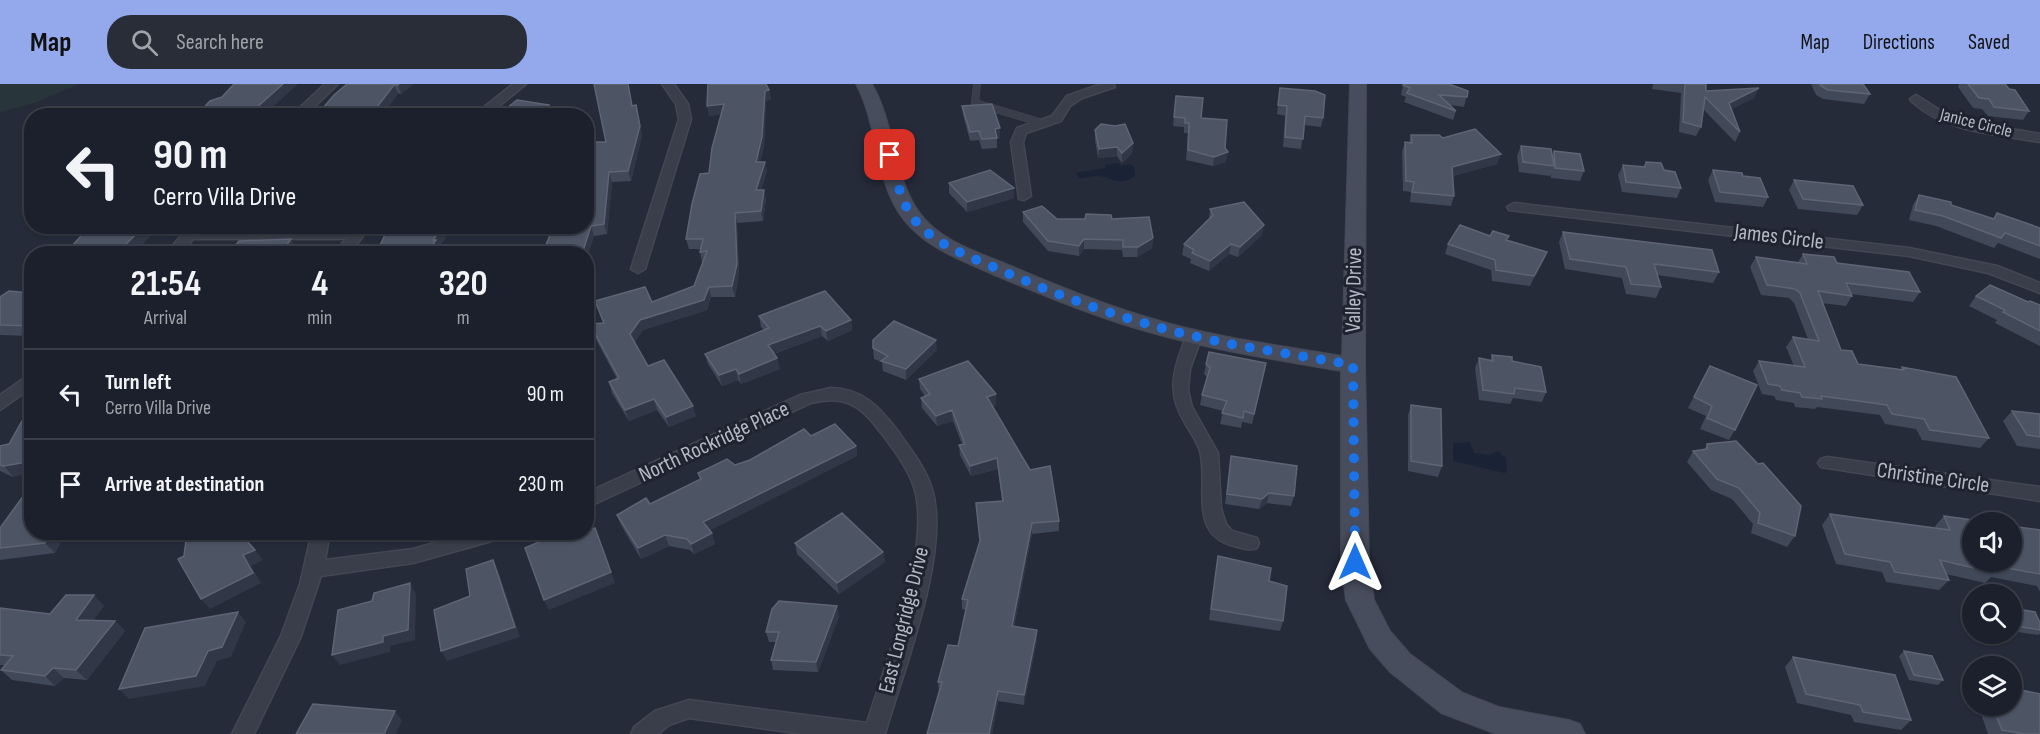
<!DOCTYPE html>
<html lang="en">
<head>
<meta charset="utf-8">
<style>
	body { margin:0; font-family:"Sofia Sans Condensed",sans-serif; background:#292d38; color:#f1f3f6; height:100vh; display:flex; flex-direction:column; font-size:22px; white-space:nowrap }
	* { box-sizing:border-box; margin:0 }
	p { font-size:20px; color:#a0a3a9 }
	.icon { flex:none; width:33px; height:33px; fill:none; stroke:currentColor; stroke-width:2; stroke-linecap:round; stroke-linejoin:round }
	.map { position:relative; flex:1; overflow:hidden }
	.drawer { position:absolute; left:24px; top:162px; width:570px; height:294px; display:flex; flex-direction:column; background:#1c202c; border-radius:24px; box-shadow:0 2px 4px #0004,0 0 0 2px #3a3e48 }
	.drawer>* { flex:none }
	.guide { position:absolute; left:24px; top:24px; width:570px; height:126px; border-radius:24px; box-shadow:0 2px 4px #0004,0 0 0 2px #3a3e48; background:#1c202c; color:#f1f3f6; overflow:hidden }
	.controls { position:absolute; left:1962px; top:428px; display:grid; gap:12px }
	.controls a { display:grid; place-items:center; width:60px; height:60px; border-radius:50%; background:#1c202c; box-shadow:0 2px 4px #0004,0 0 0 2px #3a3e48; font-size:30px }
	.pin { position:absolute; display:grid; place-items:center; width:51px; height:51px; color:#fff; margin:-26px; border-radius:12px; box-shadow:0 3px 9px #0006 }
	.me { position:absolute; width:66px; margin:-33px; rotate:0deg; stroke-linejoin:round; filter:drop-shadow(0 0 4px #0008) }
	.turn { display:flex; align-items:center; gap:21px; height:126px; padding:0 30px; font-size:27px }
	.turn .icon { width:78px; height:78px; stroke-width:2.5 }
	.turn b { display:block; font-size:42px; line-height:51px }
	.eta { display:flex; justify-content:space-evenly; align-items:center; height:102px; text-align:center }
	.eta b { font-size:36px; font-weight:700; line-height:42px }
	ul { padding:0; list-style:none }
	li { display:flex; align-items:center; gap:18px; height:90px; padding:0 30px; border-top:2px solid #3a3e48 }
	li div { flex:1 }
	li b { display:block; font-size:22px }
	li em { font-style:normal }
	header { display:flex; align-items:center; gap:36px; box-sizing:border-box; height:84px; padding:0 30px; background:#93a9ec; color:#111 }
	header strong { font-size:28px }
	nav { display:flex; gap:33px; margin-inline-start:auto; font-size:21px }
	.search { width:420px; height:54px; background:#292d38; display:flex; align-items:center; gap:15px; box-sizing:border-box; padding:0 21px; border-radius:24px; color:#a0a3a9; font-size:22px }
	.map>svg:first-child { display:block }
</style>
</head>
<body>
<header>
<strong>Map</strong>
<div class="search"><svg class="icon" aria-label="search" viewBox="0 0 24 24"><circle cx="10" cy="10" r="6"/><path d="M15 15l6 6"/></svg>Search here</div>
<nav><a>Map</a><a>Directions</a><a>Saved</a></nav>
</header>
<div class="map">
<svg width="2040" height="650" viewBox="0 0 2040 650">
	<rect width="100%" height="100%" fill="#262b3a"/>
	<path fill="#28363b" d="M0,0h79l-45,19 -34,9z"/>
	<path fill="#1a2236" d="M1119,79l1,3 10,-2 4,3 1,9c-17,11 -21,2 -36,0 -7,0 -14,2 -20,2l-3,-5 30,-5 -1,-3z
		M1470,358l4,11 15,2 9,-4 8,7 1,13 -2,2 -52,-12v-18z"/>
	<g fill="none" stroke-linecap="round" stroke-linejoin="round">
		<g stroke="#424753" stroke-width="8">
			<path id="lane" d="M977,0l-2,19 68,20"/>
		</g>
		<g stroke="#424753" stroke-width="3">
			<path id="street" d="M325,0h13l-33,32h-14z
				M513,0h13l-39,32h-14z
				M662,0h12l14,20 3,15 -46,150 -7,4 -7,-4 48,-150 -3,-15z
				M1101,0h12l2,3 -33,11 -12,8 -9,15 -35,12 -3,9 8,54 -7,4 -5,-1 -8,-57 6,-14 35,-12 15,-20z
				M1916,11l30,19 16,6 78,14v8c-45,-8 -93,-9 -128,-40l-2,-3z
				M1514,119l395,45 88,18 43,17v10l-52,-20 -79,-17 -400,-46 -2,-3z
				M189,142h14l-3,5h153l7,-4 7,4 -18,23h-15l12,-15h-153l-12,15h-15z
				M1194,247l8,5 -12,33 -2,21 4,17 26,46 3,55 5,16 6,7 25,7 2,5 -2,5c-8,3 -15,0 -23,-2 -47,-12 -25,-61 -34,-95 -3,-10 -10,-19 -15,-28 -16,-26 -14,-47 -3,-75 3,-7 3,-15 12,-17z
				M32,289v14l-32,23v-15z
				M831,304c31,1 48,18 66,42 13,18 28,37 35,59 19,63 -29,182 -47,245h-82l-114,-16 -20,7 -11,9h-27l3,-7 21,-16 34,-11 178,23c18,-60 66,-176 47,-236 -7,-21 -23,-41 -36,-58 -18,-25 -37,-34 -67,-26l-225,105v-15l214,-98z
				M1827,373l213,30v14l-219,-34 -3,-4 3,-4z
				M312,448h18l-5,28 88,-11 59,-17h37l-3,5 -93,26 -92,13 -20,60 -47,98h-22l49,-98 19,-52z"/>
		</g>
		<g stroke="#424753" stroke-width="2">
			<path id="secondary" d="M856,0h16c23,40 22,94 47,128 19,27 55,39 85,51 54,23 110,46 167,61 56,15 114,22 171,32l8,-272h16l-1,281 4,197 5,38 16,31 20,23 53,39 36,14 70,13 11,4 5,10h-89l-55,-21 -51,-41 -20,-23 -24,-49 -5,-38v-191c-58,-10 -116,-19 -174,-34 -60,-15 -118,-39 -175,-63 -31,-14 -66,-26 -88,-54 -30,-38 -25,-94 -48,-136z"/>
		</g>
		<use href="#lane" stroke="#393e4a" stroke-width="7"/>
		<use href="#street" fill="#393e4a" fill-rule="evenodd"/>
		<use href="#secondary" fill="#484d5d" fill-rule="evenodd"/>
	</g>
	<path fill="#414858" d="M234,0l29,32h-67l26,-19z
		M347,0h66l-12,10z
		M594,0h34l4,22 6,8 4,22 -11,45 -19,1 -5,52 -13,2 -8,24v-6l20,-112z
		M1653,0h53v7l48,7 -23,11 9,23 -5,10 -32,-33 -2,18 -5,9 -17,-4 2,-39 -29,-4z
		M1811,0h52l7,10 -6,10 -41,-5 -7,-4z
		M1959,0h46l24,27 -6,9 -35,-4 -6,-7 -9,-1 -15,-21z
		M1403,1l51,1 14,5 -4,16 -13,-2 5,6 -3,9 -49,-18 2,-5 -5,-2z
		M1280,4l43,30 -2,9 -17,-2 -3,24 -18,-2 2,-31 -8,-2z
		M769,6l2,9 -5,2 -2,46 -4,15 7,9 -6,19h3l2,10 -3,21 -26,2 2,51 -4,23h-24l-4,13 -64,20 -9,13 14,23 48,50 -27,11 -12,-17 -28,11 -17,-28 -3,-11 8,-3 -24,-45 -3,-10 13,-1 -8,-22 57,1 42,-16 9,-24h-1l-2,-10v-3h-11l-3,-10 23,-66 12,-59 -12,2z
		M1176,12l25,22 24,30 1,14 -13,4 -27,-6 2,-27h-4v-6l-11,-1z
		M962,22l38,32h-3v10l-15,1 -3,-9 -9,1 -7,-26z
		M1115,42l18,17 -1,10 -10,10 -5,-7 -19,2 -3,-18v-10z
		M1411,51l32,3 54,26 -44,12 1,20 -3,10 -41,-4 1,-10 -8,-1 -1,-39 3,-10 4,1z
		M1521,62l31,9 2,-4 30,20 -4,10 -29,-3v-4l-1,2 -31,-4 -2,-16z
		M1646,78l18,8 17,18 -4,10 -55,-6 -4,-17 5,-10 20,2z
		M1713,86l30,6 25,21 -5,10 -48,-5 -7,-22z
		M1794,96l69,25 -6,10 -59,-6 -9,-19z
		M949,99l65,5v10l-47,14 -18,-19z
		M1919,111l74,24 47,9v31l-42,-16 -4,5 -58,-22 -27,-6 4,-15z
		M1210,125l52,26 -24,22 -9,-3 -20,17 -19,-8 1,-4 -9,-4 2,-11 25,-25z
		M1023,128l34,7h55l41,19 -1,10 -15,9h-14l-1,-7 -38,-1 -5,7 -31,-5 -25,-29z
		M160,142l-27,28h-59l1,-2 -4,-5z
		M1563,148l156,40 -6,11 -56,-8 4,12 -5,11 -30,-4 -4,-16 -57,-9 -6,-27z
		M1490,152h19l-2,4 40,12 -4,10 -13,24 -38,-5 -1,-11 -46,-16 3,-10z
		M1803,170l34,9 83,29 -7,10 -62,-8 1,2 -6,10 -24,-3 19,47 17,14 42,6 2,-3 87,71 -9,10 -58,-8 -6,-11 -31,-5 -5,-9 -63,-8 -2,2 -20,-2 -1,-4 -18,-3 -2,-4 -12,-2 -9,-23 6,-10 35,5 -8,-19 7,-10 15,2 -14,-36 -5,-5 -28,-3 -11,-28 6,-10 42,5z
		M32,207v45l-32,-1v-38l30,-4z
		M1976,212l52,6 12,3v41l-45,-23 2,-3 -28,-14z
		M759,232l92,4 1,10 -24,11 -6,-5 -48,18 6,15 -39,15 -3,-4 -16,6 -14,-22 -3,-10 59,-24 -3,-3z
		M873,264l64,2 -31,30 -23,-9 -1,-9 -8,-3z
		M1492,271l20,6 34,31 -4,10 -29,-4 -3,6 -31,-4 -4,-32 4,-10 11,2z
		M1266,279l-14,61 -10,-2 -1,6 -21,-4 3,-13 -23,-6 2,-10 5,-18 -3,-3 2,-10z
		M1704,293l31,53 -6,10 -29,-11 6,-13 -18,-8z
		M919,295l77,26 -4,1 67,115v10l-27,3 -18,93 23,13 -13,65 -26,-4 -6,33h-65l12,-42 -1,-10 20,-36 8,-36 -4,-1v-10l18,-56 -4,-40 26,-2 -4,-32 -27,7 -11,-21 -1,-10 3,-1 -9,-23 -16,5 -15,-18 -1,-10 4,-2 -5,-7z
		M1411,321l31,61 -4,11 -30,-6v-56z
		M2012,327l28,3v35l-23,-3 -14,-25z
		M811,352l45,10 1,10 -147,74 5,14 -21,10 -4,-4 -21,-4 -28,13 -20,-34 -4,-10 33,-11 50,-25 -2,-6 37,-8z
		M9,360l4,33 -13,-6v-25z
		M1707,360l88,92 -8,11 -36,-14 2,-9 -21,-25 -21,-9 -24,-28 6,-11 11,-1z
		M1231,372l63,40 -3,10 -24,-3 -8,6 -34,-5z
		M1830,430l106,14 -1,-2 9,-10 96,14v62l-3,-6 -46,-9 -6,6 -39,-9 3,6 -10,10 -53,-8 -4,-10 -46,-8 -14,-39z
		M0,444l32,4h34l-11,21 -55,7z
		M795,459l88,9 2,10 -46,32 -42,-40z
		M1218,472l51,25 14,40 -3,10 -71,-11z
		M104,522l-11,14 22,1 10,10 -38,49 -23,-2 -9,8 -43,-6 -11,-10 4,-5h-5v-57l50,6z
		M2012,524l28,15v11l-2,1 -26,-4z
		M839,532l-21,56 -45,-2 -2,-10 5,-18h-7l-3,-10z
		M1904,567l39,29 -5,5 -29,-5 -10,-24z
		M1793,573l118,63 -10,10 -47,-8 -3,-7 -54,-12 -12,-36z
		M1978,621h34l28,29h-52z"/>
	<path fill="#313747" d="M283,0h15l-35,32h-3l-4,-8z
		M399,0h14l-12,10 -3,-9z
		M394,1l4,9 -16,22h-12z
		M1759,4l-5,10 -30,15 5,-10z
		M769,6l2,9 -5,2 -2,46 -6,24 -2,-9 9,-71z
		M724,20l2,10 -17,2 -2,-10z
		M549,21l3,10 -1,1h-14z
		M636,21l6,31 -11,45 -3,-10z
		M238,25l4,7h-11z
		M1000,44v10h-4l-1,-9z
		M1133,59l-1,10 -10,10v-10z
		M1117,63v9l-19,2 1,-9z
		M1228,68l-2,10 -13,4 1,-9z
		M1501,70l-4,10 -48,13 3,-10z
		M765,78l2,9 -9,29 -2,-10z
		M609,88l3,10 -5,52 -3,-10z
		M1014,104v10l-47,14v-10z
		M764,106l2,10 -3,21 -2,-10z
		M735,129l2,10 2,51 -4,23 -3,-11z
		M1264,141l-2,10 -24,22 2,-10z
		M144,142h16l-27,28h-17z
		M443,142h12l-16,21 1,3 -2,4h-12l7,-14z
		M591,142l3,10 -8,24v-6h-4z
		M1153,154l-1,10 -15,9 1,-10z
		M291,155l6,10 -4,5h-13z
		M1084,155v10l-5,7v-10z
		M1231,160l-2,10 -20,17 1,-10z
		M1547,168l-4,10 -13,24 4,-10z
		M709,203l2,10 -4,13 -64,20 -10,15 -3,-11 10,-14z
		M851,236l1,10 -24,11 -2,-10z
		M820,242l2,10 -52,19 -2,-10z
		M936,256l1,10 -31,30v-11z
		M777,274l3,11 -39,15 -2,-10z
		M736,285l2,11 -16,6 -3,-11z
		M996,310v11l-9,3v-11z
		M654,315l3,11 -28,11 -4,-11z
		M693,322l3,10 -27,11 -3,-10z
		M952,326l1,11 -16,5 -1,-10z
		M586,361l3,8 -3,1z
		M856,362l1,10 -150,76 -4,-10z
		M997,374l1,11 -27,7 -1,-10z
		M32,377v12l-19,4 -9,-11z
		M1269,409l-2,10 -8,6 3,-10z
		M1032,439v11l-20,102v-10z
		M595,444l20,55 -66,27 -5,-10z
		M51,448h15l-11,21 -10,-10z
		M712,449l3,11 -21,10 -3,-10z
		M665,451l4,11 -28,13 -3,-11z
		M255,466l8,10 -12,6 10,17 -51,26 -9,-10 42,-44z
		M883,468l2,10 -46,32 -2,-11z
		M493,476l5,10 22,67 -73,24 -6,-10z
		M410,499l6,11 -1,46 -25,6v6l-50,13 -8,-10z
		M94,511l10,11 -18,24 -10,-10z
		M837,522l2,10 -21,56 -2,-10z
		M238,528l8,10 -15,35 -14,4 -12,25 -76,13 -10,-10 89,-38z
		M115,537l10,10 -38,49 -11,-10z
		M1037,546v10l-13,65v-10z
		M53,584l11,10 -9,8 -10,-10z
		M998,607v10l-6,33h-3z
		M395,627l7,9 -6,14h-12z"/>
	<path fill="#4d5464" stroke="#5e6473" stroke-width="1.5" d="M234,0h49l-27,24 -18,1 -7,7h-35l14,-15 12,-4z
		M347,0h52l-1,1h-4l-24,31h-54l18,-21z
		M594,0h34l4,22 4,-1 4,21 -12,45 -19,1 -5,52 -13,2 -9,28h-40l12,-28h32v-77l3,-7h17z
		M708,0h58l3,6 -4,1 -3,46 -6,25h9l-9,28h8l-3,21 -26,2 2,51 -5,22 -23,1 -5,13 -64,20 -10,14 18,32 16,-6 29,46 -27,11 -12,-18 -29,11 -16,-28 10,-4 -29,-54 14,-1 -9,-22 50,-14 7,15 42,-16 13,-35 -7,1 3,-13h-17l6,-35 8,-30 9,-1 3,-25 12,-44 -17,2z
		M1405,0h44l19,7 -1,6 -28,-2 17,16 -49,-18 3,-5 -7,-3z
		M1685,0h21v7l53,-3 -30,15 11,29 -35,-35 -4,30 -18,-5z
		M1820,0h43l7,10 -42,-4 -7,-4z
		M1968,0h37l4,5 6,1 14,21 -35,-4 -5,-8 -10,-1z
		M1280,4l35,3 10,4 -2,23 -18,-2 -2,23 -18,-2 2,-31 -9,-1z
		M1176,12l27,2 -2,20 26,2 -2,28 3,4 -14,5 -26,-7 1,-27h-4v-5l-11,-1z
		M517,16l32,5 -12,11h-40z
		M992,20l8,24 -5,1 2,9 -15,1 -3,-8 -9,1 -8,-26z
		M1101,40l14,2 10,-2 8,19 -11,10 -5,-6 -18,2 -4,-19z
		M1475,45l26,25 -49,13 2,29 -42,-4 2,-10 -8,-1 -1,-39 7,1 -1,-8h28l4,3z
		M1521,62l30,3 3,17 -31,-4z
		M1554,67l26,3 4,17 -29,-3z
		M1646,78l15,1 3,7 11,2 6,16 -55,-6 -3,-17 22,2z
		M990,86l24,18 -47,14 -18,-19z
		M1713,86l29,3 1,3 17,2 8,19 -48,-5z
		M1794,96l59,6 10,19 -60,-6z
		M1919,111l32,7v3l43,14 3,-6 43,15v18l-35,-13 -4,5 -58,-22 -28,-6z
		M1244,118l20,23 -24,22 -9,-3 -21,17 -18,-8 2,-3 -10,-6 29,-29 -3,-6z
		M1042,122l15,13h28l1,-5 25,1 1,4 37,-2 4,21 -15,9h-15v-7l-39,-1 -5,7 -31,-5 -25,-29z
		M1460,141l30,11 3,-5 16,5 -3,4 41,12 -13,24 -38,-6 -1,-10 -47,-16z
		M90,142h54l-28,28h-42l7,-7h-10z
		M389,142h54l-10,14h3l-10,14h-60l11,-2z
		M1563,148l149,18 7,22 -65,-8 7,23 -30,-3 -5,-17 -56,-8z
		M291,155l-11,15h-52l11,-13z
		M1803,170l31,3 3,6 72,9 11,20 -74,-9 6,13 -34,-5 23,59 11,1 6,13 46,6 -2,-3 54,10 33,61 -59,-8 -6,-11 -32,-5 -5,-9 -66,-9 1,3 -20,-2 -2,-4 -18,-3 -2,-4 -12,-2 -9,-23 46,6 -12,-30 26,4 -19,-48 -5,-4 -28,-4 -11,-28 51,7z
		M1990,201l38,17 2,-1 10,4v26l-37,-19 2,-2 -29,-14z
		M9,207l21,2 2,-2v35l-32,-1v-28z
		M825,207l26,29 -25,11 -6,-5 -52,19 9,13 -38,16 -3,-5 -17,6 -14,-21 64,-26 -10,-12z
		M894,237l42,19 -30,29 -25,-8 7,-5 -15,-8v-8z
		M1209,268l57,11 -12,51 -10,-3 -1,7 -21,-5 5,-12 -25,-6 8,-27 -4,-4z
		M1492,271l20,2v4l29,6 5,25 -31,-4 -1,6 -31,-4 -4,-32 14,3z
		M968,277l28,33 -9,3 43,73 20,-4 9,55 -27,2 -20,103 25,4 -13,65 -26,-4 -9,43h-62l15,-52h-4l10,-37 10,1 10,-46 -6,-1 18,-58 -4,-38 27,-2 -6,-43 -27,8 -11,-21 6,-1 -13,-34 -16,6 -15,-18 9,-4 -11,-15z
		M1710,282l47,19 -22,45 -28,-12 5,-12 -18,-9z
		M32,319v58l-28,5 -4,-1v-19l9,-2z
		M1411,321l30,4 1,57 -31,-5z
		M2012,327l28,3v23l-13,-2z
		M835,340l21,22 -153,76 9,11 -21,11 -4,-5 -22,-4 -27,13 -21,-33 29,-17 4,6 51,-25 -3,-6 29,-14 8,6 15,-5 54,-31 7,7z
		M1736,357l22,23 5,-1 38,43 -6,30 -37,-13 2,-10 -21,-25 -22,-9 -24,-28 14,-2v-5z
		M1231,372l66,10 -3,30 -25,-3 -7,6 -35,-5z
		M32,400v48h19l-6,11 -45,5v-20z
		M842,429l41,39 -46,31 -42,-40z
		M1830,430l120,16 -6,-14 43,6h-15v39h40v-35l28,4v44l-49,-9 4,8 -55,-13 9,20 -54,-8 -5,-10 -45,-8z
		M595,444l16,44 -67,28 -19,-52 35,-15 3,8 20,-9h3v-1z
		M187,448h52l16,18 -12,5 10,18 -52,26 -23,-40 6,-3z
		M1218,472l53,12 -2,13 18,5 -4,35 -72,-12z
		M493,476l22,67 -74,24 -7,-41 36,-14 -4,-27z
		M410,499l-2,47 -25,6v6l-51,13 6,-45 34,-9 2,-8z
		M66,511h28l-18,25 39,1 -39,49 -23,-2 -8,8 -44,-6 12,-14 -13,-1v-47l50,6z
		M779,517l58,5 -21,56 -45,-2 8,-28h-13l6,-23z
		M2012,524l23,4 5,11v7l-28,-5z
		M238,528l-16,35 -14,4 -12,25 -77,13 26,-61z
		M1904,567l28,5 11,24 -29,-5z
		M1793,573l102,18 16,45 -48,-8 -3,-7 -54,-11z
		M2012,604l28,6v40h-15l-23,-4 -10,-25h20z
		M313,620l82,7 -11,23h-88z"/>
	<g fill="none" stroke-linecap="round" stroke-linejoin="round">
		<path stroke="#1a73e8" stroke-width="10" stroke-dasharray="0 18" d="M890,71c7,25 11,51 29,70 22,22 52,32 79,44 56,25 113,46 171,61 60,16 123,24 184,35l2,197"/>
	</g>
	<g text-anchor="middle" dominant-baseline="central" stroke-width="6" stroke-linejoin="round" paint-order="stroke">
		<g font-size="18" fill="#b5b9c6" stroke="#1e232f">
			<text transform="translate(1976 39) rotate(14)">Janice Circle</text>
		</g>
		<g font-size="22" fill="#b5b9c6" stroke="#1e232f">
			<text transform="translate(1779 153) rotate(7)">James Circle</text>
			<text transform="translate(1354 206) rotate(-89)">Valley Drive</text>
			<text transform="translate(714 358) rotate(-25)">North Rockridge Place</text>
			<text transform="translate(1933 394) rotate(8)">Christine Circle</text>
			<text transform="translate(904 536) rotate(-76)">East Longridge Drive</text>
		</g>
	</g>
</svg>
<div class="controls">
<a><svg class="icon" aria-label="sound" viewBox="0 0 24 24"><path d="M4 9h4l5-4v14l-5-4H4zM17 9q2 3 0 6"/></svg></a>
<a><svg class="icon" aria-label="search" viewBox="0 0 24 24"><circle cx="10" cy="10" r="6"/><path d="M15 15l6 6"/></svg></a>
<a><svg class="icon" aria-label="layers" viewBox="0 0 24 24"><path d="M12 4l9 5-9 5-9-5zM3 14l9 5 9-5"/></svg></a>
</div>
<div class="pin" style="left:890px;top:71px;background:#d93025"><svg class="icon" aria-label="arrive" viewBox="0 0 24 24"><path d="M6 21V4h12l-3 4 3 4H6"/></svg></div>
<svg class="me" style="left:1355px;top:478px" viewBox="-20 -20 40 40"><path d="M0-17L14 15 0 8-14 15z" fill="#1a73e8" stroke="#fff" stroke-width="4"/></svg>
<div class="guide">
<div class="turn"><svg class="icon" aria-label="left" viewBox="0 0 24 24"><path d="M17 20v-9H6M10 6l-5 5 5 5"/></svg><div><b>90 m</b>Cerro Villa Drive</div></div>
</div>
<section class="drawer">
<div class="eta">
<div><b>21:54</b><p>Arrival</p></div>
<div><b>4</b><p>min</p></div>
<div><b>320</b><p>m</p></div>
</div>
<ul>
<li><svg class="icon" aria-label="left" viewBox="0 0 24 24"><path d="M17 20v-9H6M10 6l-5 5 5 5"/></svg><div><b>Turn left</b><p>Cerro Villa Drive</p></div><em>90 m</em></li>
<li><svg class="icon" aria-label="arrive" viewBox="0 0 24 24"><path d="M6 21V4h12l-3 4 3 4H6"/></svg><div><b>Arrive at destination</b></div><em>230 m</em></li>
</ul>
</section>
</div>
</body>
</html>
